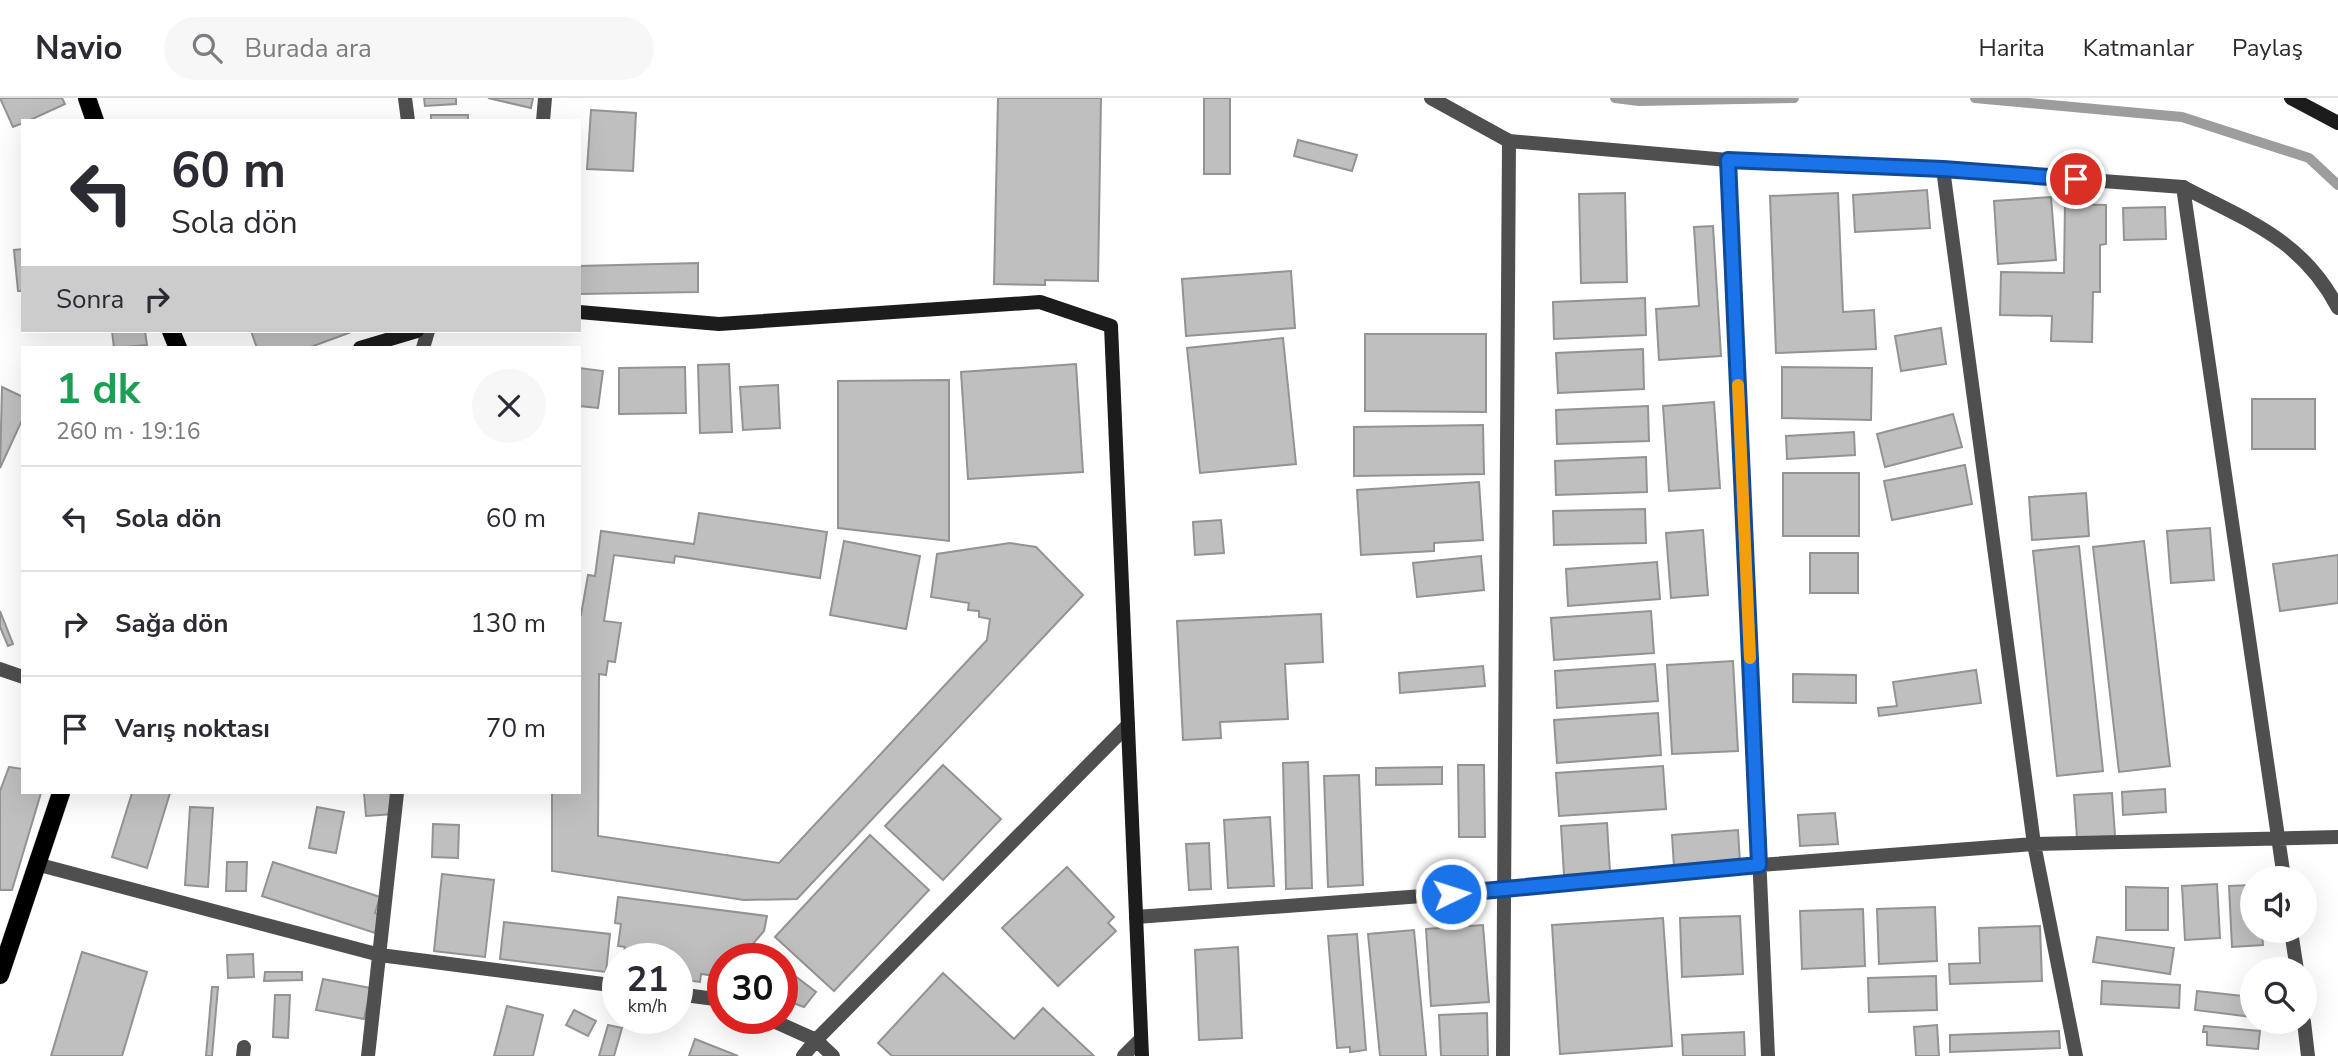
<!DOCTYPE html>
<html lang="tr">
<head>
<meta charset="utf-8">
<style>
	body { margin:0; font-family:"Nunito Sans",sans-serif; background:#f7f7f7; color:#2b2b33; height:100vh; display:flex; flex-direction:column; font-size:26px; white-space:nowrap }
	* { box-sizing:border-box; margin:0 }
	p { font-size:23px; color:#7c7c81 }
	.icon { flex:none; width:38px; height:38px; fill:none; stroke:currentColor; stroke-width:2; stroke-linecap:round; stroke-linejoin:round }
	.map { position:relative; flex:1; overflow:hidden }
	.drawer { position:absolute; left:21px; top:248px; width:560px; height:448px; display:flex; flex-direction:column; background:#fff; border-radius:0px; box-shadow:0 7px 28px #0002 }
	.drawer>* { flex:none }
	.banner { position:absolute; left:21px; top:21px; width:560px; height:214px; border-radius:0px; box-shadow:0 7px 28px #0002; background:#fff; color:#2b2b33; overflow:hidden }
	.tools { position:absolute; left:2240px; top:768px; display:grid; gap:14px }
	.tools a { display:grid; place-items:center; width:77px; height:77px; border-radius:50%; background:#fff; box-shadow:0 7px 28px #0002; font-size:35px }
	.speed { position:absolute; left:602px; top:845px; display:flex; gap:14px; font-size:35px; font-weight:700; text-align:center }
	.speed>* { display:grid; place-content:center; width:91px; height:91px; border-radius:50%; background:#fff; box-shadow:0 7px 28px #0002; line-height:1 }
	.speed small { font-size:18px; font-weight:400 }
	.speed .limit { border:10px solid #d22; background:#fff; color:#111 }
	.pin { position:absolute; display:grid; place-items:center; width:60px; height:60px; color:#fff; margin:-30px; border:4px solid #fff; border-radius:50%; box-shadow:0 2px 7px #0007 }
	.me { position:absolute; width:77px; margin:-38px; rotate:86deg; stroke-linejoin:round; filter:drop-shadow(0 0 5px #0008) }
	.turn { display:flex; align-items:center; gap:24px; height:147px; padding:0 35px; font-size:32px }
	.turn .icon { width:91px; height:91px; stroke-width:2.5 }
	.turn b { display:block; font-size:49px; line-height:60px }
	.then { display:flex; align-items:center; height:66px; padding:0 35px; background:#0003; gap:14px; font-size:26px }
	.round { display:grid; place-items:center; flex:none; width:74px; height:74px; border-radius:37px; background:#f7f7f7 }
	.summary { display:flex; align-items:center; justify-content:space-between; height:119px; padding:0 35px }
	h1 { font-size:42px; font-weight:700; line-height:52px; color:#1e9e55 }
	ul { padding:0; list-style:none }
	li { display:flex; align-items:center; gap:21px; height:105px; padding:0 35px; border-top:2px solid #e1e1e2 }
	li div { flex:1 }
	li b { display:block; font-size:26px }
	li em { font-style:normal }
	header { display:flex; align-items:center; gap:42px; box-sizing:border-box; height:98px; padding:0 35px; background:#fff; border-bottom:2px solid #e1e1e2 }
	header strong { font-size:33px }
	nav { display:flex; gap:38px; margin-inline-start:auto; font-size:24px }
	.search { width:490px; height:63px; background:#f7f7f7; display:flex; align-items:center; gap:18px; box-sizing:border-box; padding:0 24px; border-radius:38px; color:#7c7c81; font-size:26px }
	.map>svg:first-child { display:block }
</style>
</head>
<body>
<header>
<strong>Navio</strong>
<div class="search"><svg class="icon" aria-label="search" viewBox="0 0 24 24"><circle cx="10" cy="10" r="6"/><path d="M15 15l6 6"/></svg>Burada ara</div>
<nav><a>Harita</a><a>Katmanlar</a><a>Paylaş</a></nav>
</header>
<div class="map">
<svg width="2338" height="958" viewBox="0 0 2338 958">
	<rect width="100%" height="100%" fill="#fff"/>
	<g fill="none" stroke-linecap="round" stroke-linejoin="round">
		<path stroke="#9d9d9d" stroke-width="10" d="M1615,0l24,3 155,-3
			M1975,0l207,19 127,41 29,27"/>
	</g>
	<path fill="#bfbfbf" stroke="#939393" stroke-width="2" d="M0,0h62l3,6 -37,17h-5v2l-10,4z
		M424,0h32v6l-31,2z
		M488,0h45l-2,10z
		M998,0h103l-3,183 -53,-1v5l-51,-1z
		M1204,0h26v76h-26z
		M591,12l45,3 -3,58 -46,-2z
		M431,17h37v6h-37z
		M1298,42l59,15 -5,16 -58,-15z
		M1927,92l3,38 -75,4 -2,-37z
		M1625,95l2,89 -46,1 -2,-89z
		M1838,95l5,119 31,-2 2,39 -100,4 -6,-157z
		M2051,99l5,63 -58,4 -4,-63z
		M2065,106l41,1v39l-6,1v47h-7l-1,50 -41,-1 1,-25 -52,-1 1,-43 63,1z
		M2165,109l1,32 -42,1 -1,-32z
		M1713,128l8,130 -62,4 -3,-51 43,-3 -5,-79z
		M23,151v42h-5l-4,-41z
		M698,165v29l-119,2v-28z
		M1291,173l4,57 -109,8 -4,-57z
		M1645,200l1,37 -92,4 -1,-37z
		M1941,230l5,36 -45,7 -6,-35z
		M112,233h33l2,14 -33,3z
		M251,233h103l-46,17h-51z
		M1365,236h121v78l-121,-1z
		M1283,240l13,126 -96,9 -13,-125z
		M1643,251l1,40 -86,4 -2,-40z
		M729,266l3,68 -32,1 -2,-68z
		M1076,266l7,108 -115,7 -7,-107z
		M685,269l1,46 -67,1v-46z
		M1782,269l90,1 -1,52 -89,-2z
		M579,270l24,3 -5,37 -19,-2z
		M949,282v161l-111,-13v-147z
		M778,287l2,43 -37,2 -3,-43z
		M2,289l21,10v21l-23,50z
		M2252,301h63v50h-63z
		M1714,304l6,86 -51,3 -6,-85z
		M1648,308l1,35 -92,3 -1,-34z
		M1953,316l9,33 -77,20 -8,-33z
		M1483,327l1,49 -130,2v-49z
		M1854,334l1,23 -68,4 -1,-23z
		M1646,359l1,35 -91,3 -1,-34z
		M1965,367l7,39 -80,16 -8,-39z
		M1783,375h76v63h-76z
		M1479,384l4,58 -49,3v8l-73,4 -4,-65z
		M2086,395l3,43 -57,4 -3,-43z
		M1645,411l1,34 -92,2 -1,-34z
		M699,415l128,19 -7,46 -145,-22 -1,7 -60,-8 -10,66 17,2 -6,39 -7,-1 -2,14 -7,-1 -1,162 181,27 208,-223 3,-21 -11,-2v-6l-11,-1 1,-7 -38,-6 6,-43 73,-11 26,4 47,48 -286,304 -53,1 -192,-29v-78h27v-178h2l7,-40 7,1 6,-45 93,13z
		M1221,422l3,33 -29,2 -2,-33z
		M2210,430l4,52 -43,3 -4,-52z
		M1703,432l5,65 -37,3 -5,-65z
		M844,443l76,15 -14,73 -76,-14z
		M2144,443l26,225 -51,6 -26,-225z
		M2079,448l24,225 -46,5 -24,-225z
		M1810,455h48v40h-48z
		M2338,457v48l-58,8 -7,-47z
		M1481,458l3,34 -67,7 -4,-34z
		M1657,464l3,37 -92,7 -2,-37z
		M0,513l13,33 -5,2 -8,-19z
		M1651,513l3,42 -100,7 -3,-42z
		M1321,516l2,48 -38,2 3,55 -68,3 1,16 -38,2 -6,-119z
		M1733,563l5,90 -66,3 -5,-89z
		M1655,566l3,37 -101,7 -2,-37z
		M1483,568l2,20 -85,7 -1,-20z
		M1976,572l5,33 -102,13 -1,-8 19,-2 -4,-24z
		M1793,576l63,1v28l-63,-1z
		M1658,615l3,42 -104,8 -3,-43z
		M1308,664l4,126 -26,1 -3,-126z
		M943,667l58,54 -58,61 -58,-54z
		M1458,667h26l1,72h-26z
		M1663,668l3,43 -107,7 -3,-43z
		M9,669l14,2v24h18l-29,97h-12v-99z
		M1442,669v17l-66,1v-17z
		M1359,677l4,110 -35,2 -4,-111z
		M2165,691l1,23 -43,3 -1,-23z
		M132,695h38l-23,75 -35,-11z
		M364,695h29l1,21 -28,2z
		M2112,695l3,43 -38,2 -3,-43z
		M190,709l23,1 -5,79 -23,-2z
		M317,709l27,5 -8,41 -27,-5z
		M1835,715l3,31 -38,2 -2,-31z
		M1270,719l4,69 -46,2 -4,-68z
		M1607,725l3,49 -46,3 -3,-49z
		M433,726l26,1 -1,33 -26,-1z
		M1738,732l2,32 -66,5 -2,-32z
		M870,737l59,55 -95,101 -59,-54z
		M1209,745l2,46 -22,1 -3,-46z
		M227,764h20l-1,29h-20z
		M273,764l107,35 -5,16 5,2 -5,18 -113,-37z
		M1067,769l47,50 -6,6 8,8 -58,55 -56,-58z
		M442,776l52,6 -9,77 -51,-6z
		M2217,786l3,54 -35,2 -3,-54z
		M2252,787v46h10l1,14 -31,2 -3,-61z
		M2126,789l42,1v42h-42z
		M618,799l149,19 -3,15 -24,28h-17v18l-22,-3 -1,8 -23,-3v-20h-54l2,-12 -7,-1 3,-22 -6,-1z
		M1935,809l2,54 -58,3 -2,-55z
		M1863,811l2,57 -63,3 -2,-58z
		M1740,818l3,58 -61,3 -2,-59z
		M1663,820l9,128 -112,8 -8,-129z
		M504,824l106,12 -4,38 -106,-13z
		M1483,827l6,77 -58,4 -5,-77z
		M2040,828l2,55 -92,3 -1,-20 31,-1 -1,-35z
		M1414,832l12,126h-46l-12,-122z
		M1357,836l9,116 -16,2v-5l-13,1 -9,-112z
		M2097,839l77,11 -4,26 -77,-12z
		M1238,849l4,91 -43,2 -4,-90z
		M82,854l65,20 -25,84h-71z
		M253,856l1,23 -26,1 -1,-23z
		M782,868l34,26 -12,15 -22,-8z
		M265,874h37v8l-38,1z
		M943,875l71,66 29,-31 51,48h-202l-14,-13z
		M1936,878l1,34 -68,2 -1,-34z
		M323,881l48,9 -7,31 -48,-9z
		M2102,883l78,4 -1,23 -78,-4z
		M212,889h6l-6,69h-6z
		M2197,893l55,6v20l-57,-7z
		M275,897h15l-2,43 -15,-1z
		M507,908l36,9 -10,41h-39z
		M574,912l22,11 -8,15 -22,-11z
		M1487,915l1,43h-47l-2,-41z
		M608,927l14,3 -8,28h-15z
		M1937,927l2,31h-23l-2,-29z
		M2204,928l56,5 -2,18 -51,-4v-13h-4z
		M2059,933l1,17 -110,4v-17z
		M1744,934l1,24h-62l-1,-21z
		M695,941l43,17h-49z"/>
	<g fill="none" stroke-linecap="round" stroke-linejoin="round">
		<g stroke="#dbdbdb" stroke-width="19">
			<path id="primary" d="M87,0l8,23
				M171,233l7,17
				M0,877l61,-182"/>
		</g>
		<path stroke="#4f4f4f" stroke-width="14" d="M2183,89c65,34 119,52 155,121
			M0,571l23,8
			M243,958l1,-9"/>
		<path stroke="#4f4f4f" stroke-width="14" d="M405,0l3,23
			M1431,0l78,43 -6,915
			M543,23l2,-23
			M1509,43l219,19 215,9 240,18 101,691
			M1728,62l40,896
			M1943,71l91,675 42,212
			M423,250l5,-17
			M36,766l344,91 238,31
			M1136,819l368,-27 256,-25 274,-21 304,-7
			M2291,833l6,39
			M677,896l46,6
			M767,920l49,22 17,16
			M2304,924l4,34
			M368,958l29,-263
			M803,958l13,-16 312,-315
			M1124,958l17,-17"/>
		<path stroke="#1c1c1c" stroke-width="14" d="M2291,0l47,25
			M579,214l140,12 321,-22 71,24 31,730
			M360,250l57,-17"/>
		<use href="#primary" stroke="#000" stroke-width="18"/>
	</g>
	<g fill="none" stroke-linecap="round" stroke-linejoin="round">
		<g stroke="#114b97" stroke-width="18">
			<path id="route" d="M1451,796l308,-29 -31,-705 215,9 133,10"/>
		</g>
		<use href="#route" stroke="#1a73e8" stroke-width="12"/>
		<path stroke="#f59e0b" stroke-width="12" d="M1738,287l12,273"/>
	</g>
</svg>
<div class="tools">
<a><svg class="icon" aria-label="sound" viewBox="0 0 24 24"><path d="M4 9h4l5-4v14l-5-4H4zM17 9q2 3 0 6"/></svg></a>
<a><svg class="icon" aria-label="search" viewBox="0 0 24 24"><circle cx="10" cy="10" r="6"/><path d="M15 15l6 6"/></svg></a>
</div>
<div class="speed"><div>21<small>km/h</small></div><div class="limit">30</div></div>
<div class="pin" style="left:2076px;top:81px;background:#d93025"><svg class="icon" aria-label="arrive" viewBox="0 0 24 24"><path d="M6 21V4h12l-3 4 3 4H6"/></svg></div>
<svg class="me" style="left:1451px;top:796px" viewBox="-20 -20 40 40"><circle r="17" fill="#1a73e8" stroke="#fff" stroke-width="3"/><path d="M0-11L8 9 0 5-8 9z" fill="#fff"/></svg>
<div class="banner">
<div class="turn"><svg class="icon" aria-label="left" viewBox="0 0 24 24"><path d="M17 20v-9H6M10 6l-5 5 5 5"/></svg><div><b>60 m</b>Sola dön</div></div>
<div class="then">Sonra<svg class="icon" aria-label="right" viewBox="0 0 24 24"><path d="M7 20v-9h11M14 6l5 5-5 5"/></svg></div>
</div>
<section class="drawer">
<div class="summary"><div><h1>1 dk</h1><p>260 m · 19:16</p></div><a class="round"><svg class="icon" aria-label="close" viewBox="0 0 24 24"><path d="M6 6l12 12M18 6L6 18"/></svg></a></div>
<ul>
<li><svg class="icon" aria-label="left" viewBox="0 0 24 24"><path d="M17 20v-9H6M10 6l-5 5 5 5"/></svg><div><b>Sola dön</b></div><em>60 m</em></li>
<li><svg class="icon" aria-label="right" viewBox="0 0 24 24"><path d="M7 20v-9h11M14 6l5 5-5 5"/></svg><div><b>Sağa dön</b></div><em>130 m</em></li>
<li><svg class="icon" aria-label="arrive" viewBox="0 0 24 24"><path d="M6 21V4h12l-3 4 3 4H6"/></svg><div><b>Varış noktası</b></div><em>70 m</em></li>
</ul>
</section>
</div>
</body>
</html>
